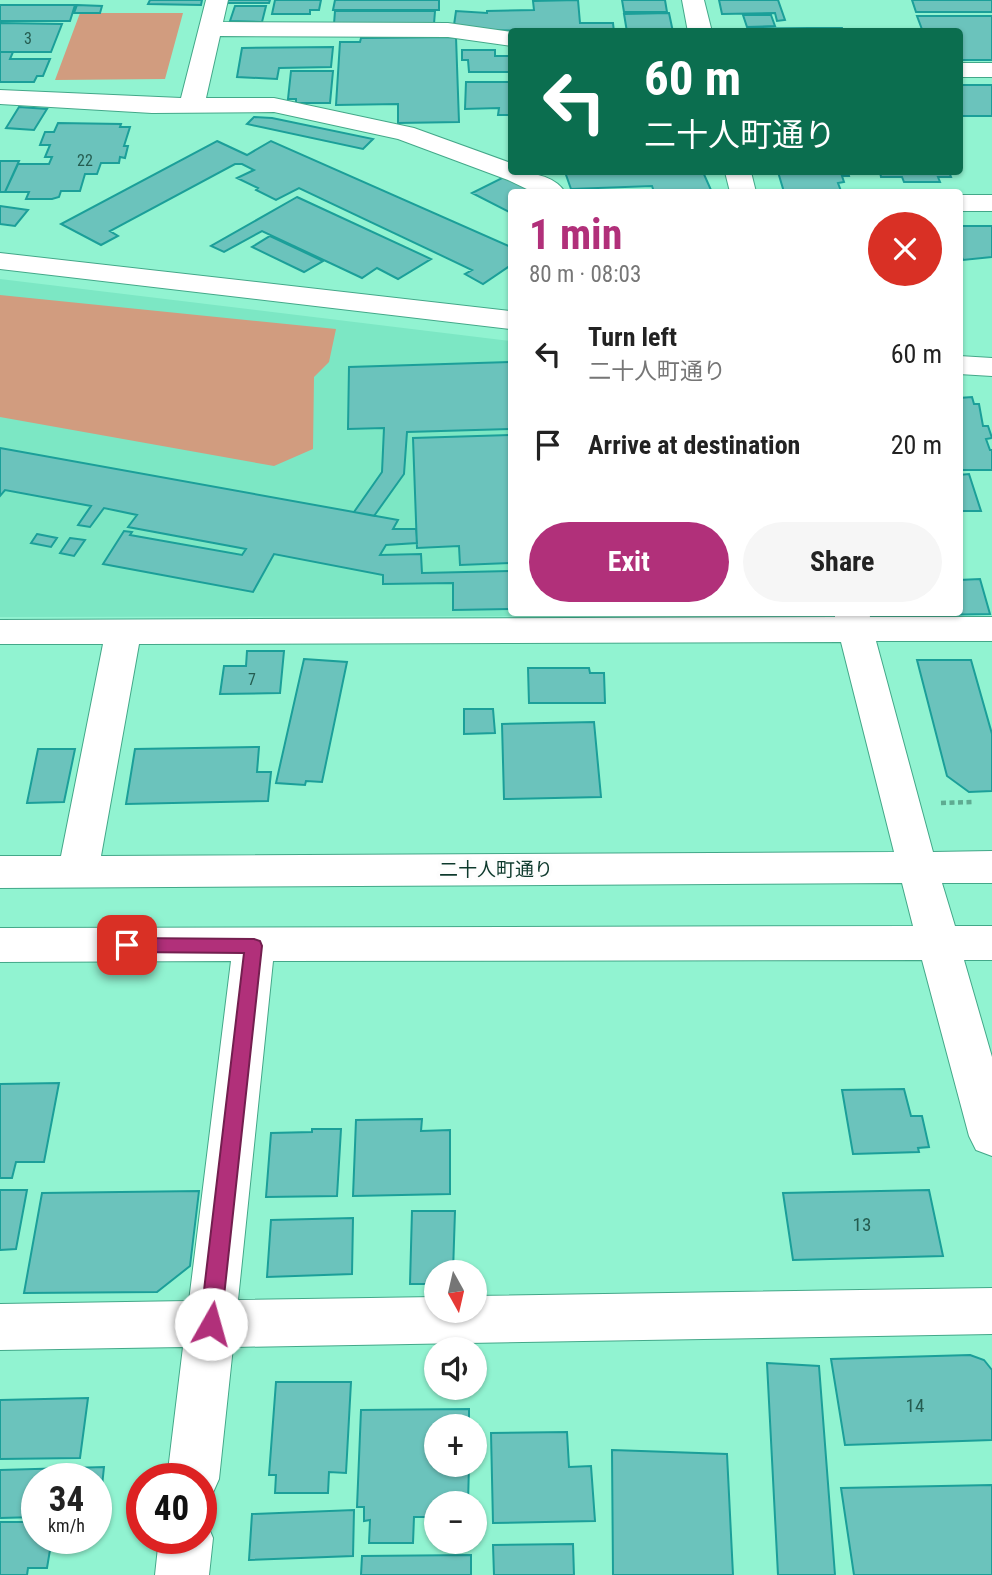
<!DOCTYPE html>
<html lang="en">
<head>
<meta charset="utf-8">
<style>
	body { margin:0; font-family:"Roboto Condensed","Noto Sans JP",sans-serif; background:#f6f6f6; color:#222; height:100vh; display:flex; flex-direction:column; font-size:26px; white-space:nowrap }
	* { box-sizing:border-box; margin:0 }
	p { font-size:23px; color:#767676 }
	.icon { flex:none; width:38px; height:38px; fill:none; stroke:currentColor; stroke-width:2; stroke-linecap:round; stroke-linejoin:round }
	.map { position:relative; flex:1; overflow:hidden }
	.side { position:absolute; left:508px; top:189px; width:455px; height:427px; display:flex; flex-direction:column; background:#fff; border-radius:7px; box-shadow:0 2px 5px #0004 }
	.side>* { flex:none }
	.banner { position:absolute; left:508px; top:28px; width:455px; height:147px; border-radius:7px; box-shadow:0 2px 5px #0004; background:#0b6e4f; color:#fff; overflow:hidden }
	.needle { width:46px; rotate:172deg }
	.buttons { position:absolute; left:424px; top:1260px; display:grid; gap:14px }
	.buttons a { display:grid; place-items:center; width:63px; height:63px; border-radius:50%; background:#fff; box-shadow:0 2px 5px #0004; font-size:35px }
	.speed { position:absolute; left:21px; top:1463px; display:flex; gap:14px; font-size:35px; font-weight:700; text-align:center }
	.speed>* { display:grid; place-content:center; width:91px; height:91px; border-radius:50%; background:#fff; box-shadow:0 2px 5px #0004; line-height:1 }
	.speed small { font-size:18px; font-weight:400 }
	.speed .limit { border:10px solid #d22; background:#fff; color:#111 }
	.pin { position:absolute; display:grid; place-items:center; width:60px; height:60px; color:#fff; margin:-30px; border-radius:14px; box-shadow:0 4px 10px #0006 }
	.me { position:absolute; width:77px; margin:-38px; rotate:7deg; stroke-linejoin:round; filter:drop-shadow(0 0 5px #0008) }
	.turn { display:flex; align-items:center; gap:24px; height:147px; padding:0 21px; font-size:32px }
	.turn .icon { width:91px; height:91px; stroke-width:2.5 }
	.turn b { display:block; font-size:49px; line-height:60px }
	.round { display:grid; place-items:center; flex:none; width:74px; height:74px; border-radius:37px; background:#f6f6f6 }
	.summary { display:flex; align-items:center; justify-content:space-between; height:119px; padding:0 21px }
	h1 { font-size:42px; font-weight:700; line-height:52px; color:#b1307a }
	.button { display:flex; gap:14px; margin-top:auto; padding:14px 21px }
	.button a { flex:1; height:80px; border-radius:42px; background:#b1307a; color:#fff; font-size:28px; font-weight:700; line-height:80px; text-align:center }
	.button a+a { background:#f6f6f6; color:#222 }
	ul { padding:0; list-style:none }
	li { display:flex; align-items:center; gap:21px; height:91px; padding:0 21px }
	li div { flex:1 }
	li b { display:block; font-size:26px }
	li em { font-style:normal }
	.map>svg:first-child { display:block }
</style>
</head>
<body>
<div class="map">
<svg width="992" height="1575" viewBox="0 0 992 1575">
	<rect width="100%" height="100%" fill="#91f3d1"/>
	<path fill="#7ce7c4" d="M0,279l511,62v271h123v4l-634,1z"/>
	<path fill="#d19c7f" d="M80,13h103l-18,66 -110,1z
		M0,295l336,34 -7,33 -15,15 -1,72 -39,17 -274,-49z"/>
	<path fill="#6bc3bc" stroke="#1b9f99" stroke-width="2" d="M150,0h52l-1,5 -53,-1z
		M228,0h42l-1,3h-42z
		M275,0h46l-2,10h-9v4h-38z
		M335,0h104v10h-106z
		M578,0l2,23h33l1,9 -131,-2 -29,-5 2,-14 31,2v-2l47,-1 -1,-9z
		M622,0h43l2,12h-43z
		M719,0h59l7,20 -8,1 -2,-8 -53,1z
		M912,0h80v12h-76z
		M0,5h75l-5,16h-70z
		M77,5l25,1 -2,7h-26z
		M235,6h31l-4,16 -32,-1z
		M335,11h100l-1,13h-100z
		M669,13l4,19h-46l-3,-18z
		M743,15h28l4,11 -28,1z
		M917,16h75v44h-33v-28h-36z
		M0,23l62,1 -11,28h-51z
		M809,28h33l1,4h-111v-3z
		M456,37l3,85 -61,1v-19l-62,1 4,-63h20l1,-4z
		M333,47l-2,20 -52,1 -2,11 -40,-2 5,-29z
		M462,50h33v6h16v16h-42l-1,-12h-6z
		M0,52h13l-3,7h40l-7,17h-6l-3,6h-34z
		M291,71h42l-3,32h-34v-4h-8z
		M466,82h45v33h-13l1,-7 -34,1z
		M959,85h33v31h-33z
		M19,107l28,2 -13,21 -28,-2z
		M254,117l18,1 101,21 -10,10 -116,-25z
		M58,123l63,1 -1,3h10l-6,19h4l-3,12 -5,-1 -1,6h-18l-4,11h-12l-5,17h-19l-2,6 -7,2h-26l3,-7h-24l13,-28h31l3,-7h-7l5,-12h-10l5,-13h9z
		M217,141l30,14 24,-14 240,106v18l-28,19 -18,-10 7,-4 -173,-82 -23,12 -20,-10 2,-2 -21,-10 17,-8 -12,-6h-7l-125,67 8,5 -17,9 -40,-21z
		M0,161h19l-14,31h-5z
		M565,172h138l8,18 -57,2 -2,-6 -81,3z
		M778,172h70l1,4h-7l2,6 -6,1 3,8 -57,1z
		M880,172h69l2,5h-13l2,5h-36l-2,-5h-21z
		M504,177l30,15h-23v21l-39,-20z
		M297,197l134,62 -33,20 -21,-11 -15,10 -100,-47 -38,21 -13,-6z
		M0,206l28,4 -13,16 -15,-2z
		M959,226h33v31l-29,3 -4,-11z
		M270,236l53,25 -19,11 -52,-25z
		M511,362v67l-104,3 -3,42 -30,42 -20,-4 28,-40 2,-44 -36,1 1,-62z
		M972,397l2,7h5l4,22h5l4,12 -6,1 4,11h2v20h-32l-1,-2v-70z
		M511,435v128l-51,2 -1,-19 -42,2 -4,-110z
		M0,448l398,72 -5,9h23l1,14 -31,2 -6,10 41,-1 1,19 89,-2v38l-58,1v-27l-70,1v-9l-109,-21 -21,38 -150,-28 21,-33 8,1 -2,3 112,20 4,-6 -118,-22 9,-12 -33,-7 -14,19 -12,-2 13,-19 -86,-16 -5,6z
		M969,474l12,37h-22v7v-43z
		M37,534l20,4 -6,9 -20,-4z
		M70,538l15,2 -11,16 -14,-3z
		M980,579l10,35 -58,1 -1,-3h28v-32z
		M247,651h37l-4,42 -60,1 4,-28h22z
		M304,659l43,3 -25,120 -16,-1 -1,4 -29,-2z
		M917,660h54l21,74v57l-23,1 -22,-16z
		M528,668h61l1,5h14l1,30h-76z
		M464,709h29l2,24 -31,1z
		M594,722l7,75 -97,2 -2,-75z
		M259,747l-2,25h14l-3,29 -142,3 9,-55z
		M38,749h37l-11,53 -37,1z
		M59,1083l-15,79h-28l-4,16h-12v-94z
		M904,1089l7,27h11l7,31 -11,1 1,4 -66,2 -11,-64z
		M422,1119l-1,12 29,-1v64l-97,2 3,-76z
		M312,1129h29l-4,67 -71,1 5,-64 41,-1z
		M0,1190h27l-11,59 -16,1z
		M929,1190l14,66 -150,4 -10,-67z
		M199,1191l-9,75 -33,26 -133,1 18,-100z
		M412,1211h43l-2,61h-17v12h-26z
		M353,1218l-1,56 -85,3 4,-57z
		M970,1355l14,5 8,10v70l-147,5 -14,-86z
		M767,1363l52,3 16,209h-57z
		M276,1382h75l-5,91 -17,-1 -1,21h-53l1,-18h-7z
		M88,1398l-8,60 -80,1v-59z
		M469,1409v17h-33v39h33l-1,38h-32v14h-22l-1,26h-44l1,-23 -6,1v-14h-7l4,-97z
		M567,1432l2,35 22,-1 4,55 -102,2 -2,-90z
		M612,1450l115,4 6,121h-120z
		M104,1467l-5,47h-3v-35h-59v38l-37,1v-48z
		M992,1485v90h-138l-13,-87z
		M354,1510l-1,46 -104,4 3,-46z
		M0,1522h37v16h15l-5,30h-19l-1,7h-27z
		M573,1544l1,31h-80l-1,-30z
		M471,1555v20h-110l1,-19z"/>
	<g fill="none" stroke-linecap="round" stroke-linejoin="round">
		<g stroke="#43a889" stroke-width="2">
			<path id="minor" d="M206,0h22l-5,22 225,1 63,9v14l-63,-9 -228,-1 -14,62h68l140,30 97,35v9c19,0 43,3 54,20h-32l-25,-12 -110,-41 -124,-27 -122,1 -152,-9v-14l181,8z
				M682,0h22l8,32h-24z
				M959,63h33v14h-33z
				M725,172h26l5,20h-26z
				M959,195h33v16h-33z
				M0,253l511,58v18l-511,-60z
				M959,356l33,2v18l-33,-2z
				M834,612h35l1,5h122v24h-116l57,211 59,-1v32h-50l13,43h37v34h-28l28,97v99l-16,-6 -7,-14 -47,-176 -649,1 -35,339 198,-3v14h38v-15l518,-8v46l-759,13 -14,132 -8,18 -10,5v-23h-34l16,-132 -183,3v-46l189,-3 42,-340 -231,1v-34l913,-2 -11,-43 -902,5v-32h61l42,-212h-103v-24l835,-3zM841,642l53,210 -793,4 38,-212z
				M201,1518l4,1 8,19 -4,37h-54l4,-37h42z"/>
		</g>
		<path stroke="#5eab91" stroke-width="4.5" stroke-dasharray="5 3.5" stroke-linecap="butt" d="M941,803l31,-1"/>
		<use href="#minor" fill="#fff" fill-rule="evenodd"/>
	</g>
	<path fill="#b1307a" stroke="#731f4f" stroke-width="2" d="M127,938l127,1 6,2 2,5 -41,378 -3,7 -7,3 -8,-3 -3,-7 44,-371 -117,-1 -6,-2 -3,-5 3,-5z"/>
	<g text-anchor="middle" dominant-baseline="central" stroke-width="7" stroke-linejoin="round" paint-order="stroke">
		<g font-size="16" fill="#245c50">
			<text x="28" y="38">3</text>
			<text x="85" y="160">22</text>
			<text x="252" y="679">7</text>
		</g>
		<g font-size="19" fill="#0d392c" stroke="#fdfdfd">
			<text x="496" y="869">二十人町通り</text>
		</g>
		<g font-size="19" fill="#245c50">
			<text x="862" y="1224">13</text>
			<text x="915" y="1405">14</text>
		</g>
	</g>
</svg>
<div class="buttons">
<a><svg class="needle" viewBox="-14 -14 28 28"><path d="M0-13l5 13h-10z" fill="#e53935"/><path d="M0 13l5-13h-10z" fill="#767676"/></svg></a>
<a><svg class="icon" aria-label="sound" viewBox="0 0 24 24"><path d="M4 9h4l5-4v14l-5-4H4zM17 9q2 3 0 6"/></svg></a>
<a>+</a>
<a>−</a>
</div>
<div class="speed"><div>34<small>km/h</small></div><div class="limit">40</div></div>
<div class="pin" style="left:127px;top:945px;background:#d93025"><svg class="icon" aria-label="arrive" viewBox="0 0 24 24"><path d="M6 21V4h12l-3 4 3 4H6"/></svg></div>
<svg class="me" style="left:211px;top:1324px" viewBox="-20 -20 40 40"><circle r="19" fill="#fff"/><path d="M0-13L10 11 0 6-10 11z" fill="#b1307a"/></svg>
<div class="banner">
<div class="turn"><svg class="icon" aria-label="left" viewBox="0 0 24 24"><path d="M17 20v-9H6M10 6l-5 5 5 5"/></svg><div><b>60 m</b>二十人町通り</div></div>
</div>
<section class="side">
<div class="summary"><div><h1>1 min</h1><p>80 m · 08:03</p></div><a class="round" style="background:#d93025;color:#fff"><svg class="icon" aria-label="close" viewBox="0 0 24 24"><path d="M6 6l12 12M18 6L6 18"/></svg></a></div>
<ul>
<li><svg class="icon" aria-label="left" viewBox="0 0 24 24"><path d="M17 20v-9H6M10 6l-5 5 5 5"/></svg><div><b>Turn left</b><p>二十人町通り</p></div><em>60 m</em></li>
<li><svg class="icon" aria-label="arrive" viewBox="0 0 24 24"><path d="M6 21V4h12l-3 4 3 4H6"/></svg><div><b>Arrive at destination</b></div><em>20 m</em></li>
</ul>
<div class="button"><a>Exit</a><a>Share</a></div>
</section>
</div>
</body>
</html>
